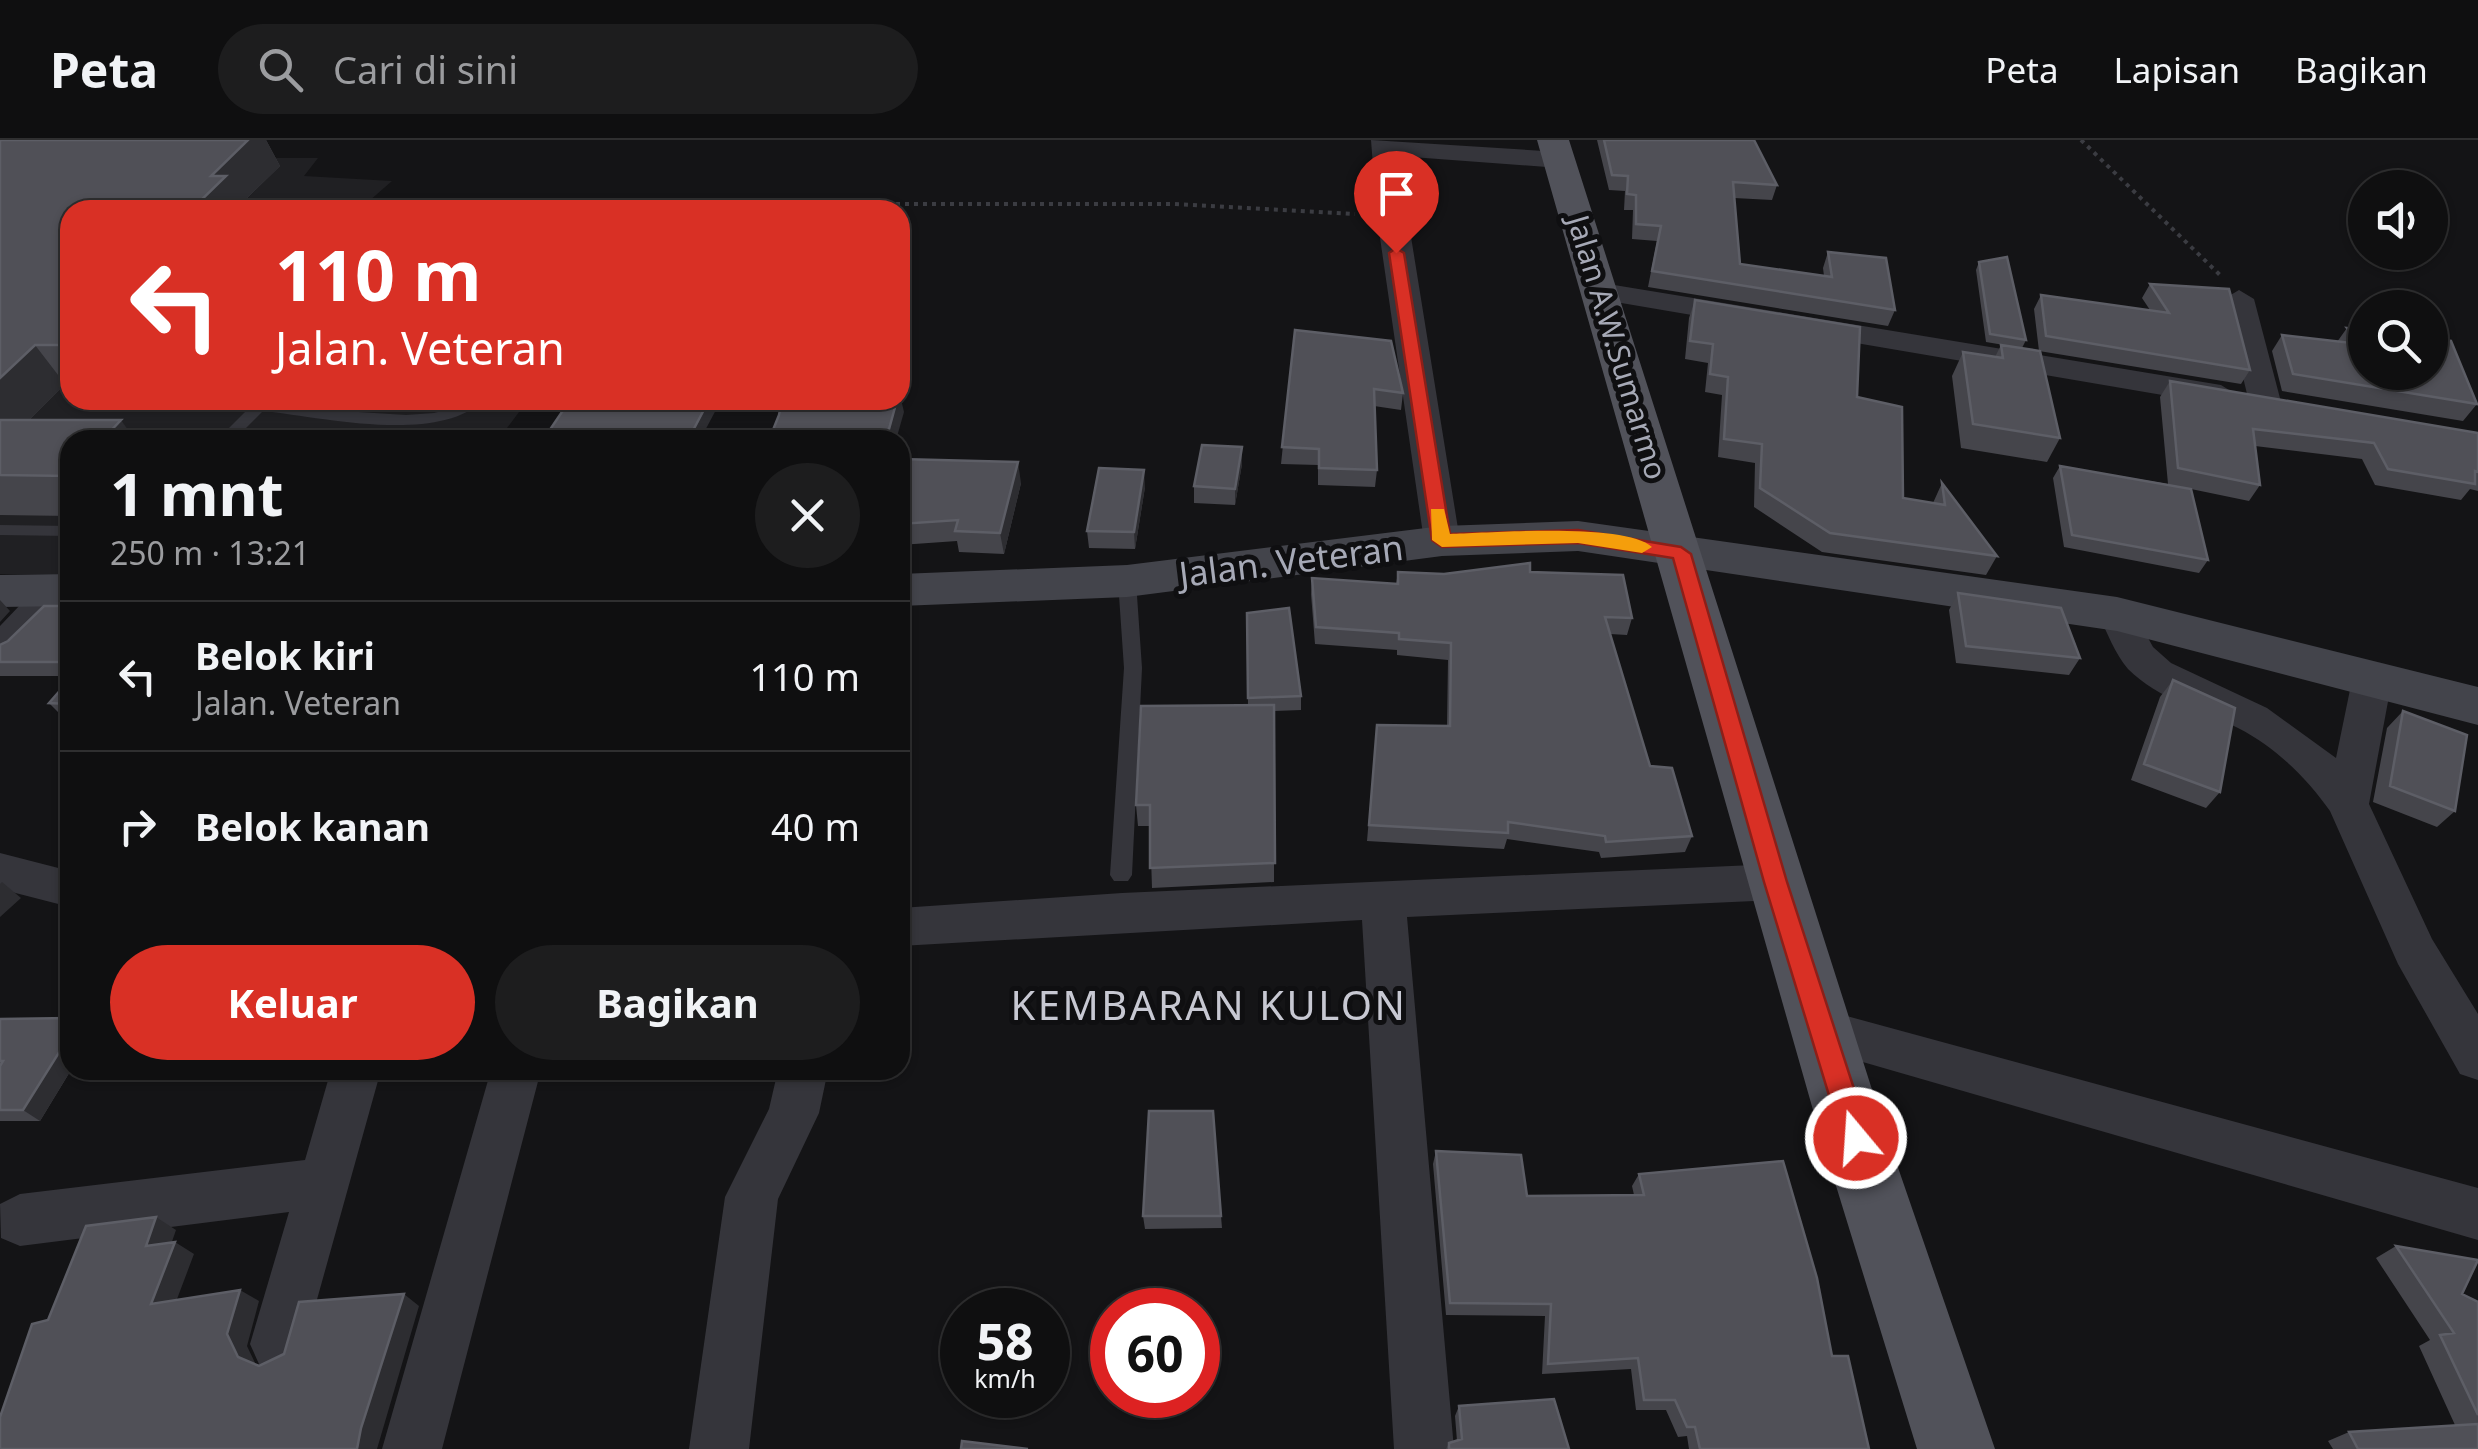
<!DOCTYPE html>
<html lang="id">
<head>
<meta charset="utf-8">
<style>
	body { margin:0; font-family:"Noto Sans",sans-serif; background:#1d1d1e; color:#f1f3f6; height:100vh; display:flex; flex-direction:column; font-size:38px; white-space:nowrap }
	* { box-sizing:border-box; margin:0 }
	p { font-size:32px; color:#9b9c9f }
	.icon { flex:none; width:55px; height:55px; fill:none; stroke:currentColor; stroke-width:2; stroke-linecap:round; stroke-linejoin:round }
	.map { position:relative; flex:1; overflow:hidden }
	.drawer { position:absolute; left:60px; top:290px; width:850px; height:650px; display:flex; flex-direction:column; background:#0f0f10; border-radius:30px; box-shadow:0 2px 8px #0004,0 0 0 2px #2f2f30 }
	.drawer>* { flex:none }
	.guide { position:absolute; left:60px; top:60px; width:850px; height:210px; border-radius:30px; box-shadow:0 2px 8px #0004,0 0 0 2px #2f2f30; background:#d93025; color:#fff; overflow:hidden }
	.buttons { position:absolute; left:2348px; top:30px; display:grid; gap:20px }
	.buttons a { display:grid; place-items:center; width:100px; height:100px; border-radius:50%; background:#0f0f10; box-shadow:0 2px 8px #0004,0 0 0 2px #2f2f30; font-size:50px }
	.speed { position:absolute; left:940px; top:1148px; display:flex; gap:20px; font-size:50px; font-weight:700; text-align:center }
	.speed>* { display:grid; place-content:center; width:130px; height:130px; border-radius:50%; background:#0f0f10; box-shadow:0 2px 8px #0004,0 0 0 2px #2f2f30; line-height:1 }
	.speed small { font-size:25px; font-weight:400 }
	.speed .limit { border:15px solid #d22; background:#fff; color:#111 }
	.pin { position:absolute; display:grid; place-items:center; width:85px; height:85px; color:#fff; margin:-102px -42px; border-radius:50% 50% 50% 0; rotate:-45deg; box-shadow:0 0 10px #0007 }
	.pin .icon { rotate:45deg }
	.me { position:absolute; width:110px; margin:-55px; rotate:342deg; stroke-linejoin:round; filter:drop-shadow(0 0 8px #0008) }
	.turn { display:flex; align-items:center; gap:35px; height:210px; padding:0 50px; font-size:45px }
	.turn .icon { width:130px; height:130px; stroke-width:2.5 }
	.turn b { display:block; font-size:70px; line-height:85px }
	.round { display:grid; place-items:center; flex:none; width:105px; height:105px; border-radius:52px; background:#1d1d1e }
	.summary { display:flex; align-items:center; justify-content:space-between; height:170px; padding:0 50px }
	h1 { font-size:60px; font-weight:700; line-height:75px }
	.cta { display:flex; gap:20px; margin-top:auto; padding:20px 50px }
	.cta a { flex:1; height:115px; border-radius:60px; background:#d93025; color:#fff; font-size:40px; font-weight:700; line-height:115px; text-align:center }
	.cta a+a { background:#1d1d1e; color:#f1f3f6 }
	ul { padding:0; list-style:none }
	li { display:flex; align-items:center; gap:30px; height:150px; padding:0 50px; border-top:2px solid #2f2f30 }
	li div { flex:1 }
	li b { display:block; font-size:38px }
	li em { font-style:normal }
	header { display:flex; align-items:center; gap:60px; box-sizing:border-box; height:140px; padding:0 50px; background:#0f0f10; border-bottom:2px solid #2f2f30 }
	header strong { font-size:48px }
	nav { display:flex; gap:55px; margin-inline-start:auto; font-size:35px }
	.search { width:700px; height:90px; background:#1d1d1e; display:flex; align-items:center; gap:25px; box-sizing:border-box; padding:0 35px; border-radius:55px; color:#9b9c9f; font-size:38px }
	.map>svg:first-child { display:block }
</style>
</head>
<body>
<header>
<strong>Peta</strong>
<div class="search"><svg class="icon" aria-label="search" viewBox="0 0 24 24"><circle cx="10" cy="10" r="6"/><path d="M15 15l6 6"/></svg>Cari di sini</div>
<nav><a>Peta</a><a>Lapisan</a><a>Bagikan</a></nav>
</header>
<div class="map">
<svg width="2478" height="1309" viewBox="0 0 2478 1309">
	<rect width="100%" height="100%" fill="#141416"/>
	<path fill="#202023" d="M0,0l188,18h130l-14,18 88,5 -31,27 10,2h-301v190h458l-30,40h-428v134h-70z"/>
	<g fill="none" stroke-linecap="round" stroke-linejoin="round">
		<path stroke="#3b3c42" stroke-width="4" stroke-dasharray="4 5" stroke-linecap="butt" d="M2081,0l139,135
			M878,64h297l180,10"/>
		<path fill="#35353b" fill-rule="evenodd" d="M257,260l85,11 64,4 28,-2 19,-5 13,-8h18c-47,45 -162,17 -221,11l-29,29h-17z
			M0,385l70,1v10l-70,-1z
			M1127,435l9,6 6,87 -10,207 -4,6h-14l-4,-6 14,-207 -6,-87z"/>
		<path fill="#35353b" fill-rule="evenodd" d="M1371,0l189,12 13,8 -13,8 -162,-12 62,385 -5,8h-26l-5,-8 -47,-324z
			M1602,143l619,102 16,10 -16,10 -629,-107 -5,-6 5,-6z
			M2239,150l15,9 27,103 -5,7 -11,3 -16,-10 -25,-103z
			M55,439l15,6c0,22 -50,73 -70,78v-37l42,-44z
			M2117,461l13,4 23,42 18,16 96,45 69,50 16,-78 6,-10 14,-4 14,4 6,10 -23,124 63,135 46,75v66l-18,-6 -62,-110 -68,-153c-24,-34 -55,-64 -92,-83 -38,-20 -79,-28 -110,-59 -13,-15 -21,-37 -30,-55l6,-9z
			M0,713l70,18v36l-70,-18z
			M1776,724l16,5 6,13 -6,13 -16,5 -369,17 47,532h-60l-32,-529 -462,26v-38l222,-15z
			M1821,869l657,179v52l-674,-195 -7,-15 7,-15z
			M331,930h50l-82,294 -20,9 -20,-9 -9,-20 39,-132 -269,34 -19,-8 -1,-34 20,-10 285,-34z
			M491,930h50l-99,379h-60z
			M778,930h50l-9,43 -41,86 -29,250h-60l36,-252 44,-88z"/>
		<path fill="#43444b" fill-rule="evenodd" d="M1578,381l539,76 361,90v38l-361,-94 -539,-80 -136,5 -315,41 -227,9v-32l227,-9 315,-39z
			M70,434v32l-70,1v-32z"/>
		<path fill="#51525a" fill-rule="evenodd" d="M1537,0h32l314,984 112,325h-78l-100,-325z"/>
	</g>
	<path fill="#45454b" d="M0,0h266l14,26 -38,37 -172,7v174h-5l-36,36 41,20v76l-70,-1z
		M1597,0h157l23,45 -5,15 -38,-2 6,66 84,12 -1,-8 5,-16 67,58 -7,16 -240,-39 9,-46 -25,-2 1,-29h-9l1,-19 -16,-1z
		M1979,122l47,78 -4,8 -36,-6 -10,-72z
		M2150,144l100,86 -9,14 -202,-33 -5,-42 7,-14 109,15 -8,-12z
		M1695,160l162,97 46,101 30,5 9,-20 55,73 -11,19 -164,-23 -68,-45 1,-44 -37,-6 4,-62 -17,-3 3,-29 -23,-4 4,-41z
		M2347,188l130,76 -14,17 -181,-30 -10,-40 10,-16 55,7z
		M1295,190l108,63 -2,17 -27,-4 3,64 -2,17 -57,-2v-20l-37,-1z
		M2001,205l59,93 -13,24 -86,-14 -9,-72 11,-24 32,5z
		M2170,241l308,52v58l-8,-2 -9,11 -86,-15 -13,-26 -107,-13 5,39 -11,16 -58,-12 17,71 -9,13 -135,-26 -11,-69 7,-12 108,18 -8,-87z
		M900,319l121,24 -17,71 -45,-2 -2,-11 -57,4z
		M1242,324l-7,41 -41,-2v-17z
		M1145,347l-10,62 -46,-1 -2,-17z
		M1398,432l46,2 86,-2 102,46 -5,17 -17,-1 40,132 42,70 -7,16 -84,6 -2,-6 -92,-13 -3,10 -137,-8 10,-116 70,1 1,-66 -51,-5v-5l-82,-6 -4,-50 1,-16 84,6z
		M1958,453l122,65 -11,17 -113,-12 -7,-53z
		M70,466v70h-70v-31z
		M1247,473l54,83v14l-27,1v171l-122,6 -2,-62h-12l-2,-21 112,-100z
		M70,539v38h-7l-14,-14z
		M2173,540l47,112 -14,16 -75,-28 29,-83z
		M2403,571l52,100 -18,16 -64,-25 14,-74z
		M0,879l71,51 -31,51h-40z
		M1436,1011l91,45 107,-1 -2,-9 7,-12 193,182 37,93h-180l-2,-13 -9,1 -12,-27h-30l-5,-41 -89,5 3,-58 -99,-1 -13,-151z
		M1143,1076h78l1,12 -77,1z
		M2396,1106l66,48 16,8v147h-145l-5,-8 21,-9 106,-7 -36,-79 11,-6 -54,-82z
		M1459,1266l110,43h-123l3,-6 8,-2 -2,-25z"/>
	<path fill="#2d2d31" d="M248,0h18l14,26 -38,37 4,7h-55l20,-34z
		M35,205l30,39 -65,65v-71z
		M900,255l4,17 -8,28h-10l11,-40h3z
		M709,260h7l2,6 -18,34h-12z
		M121,280l14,20h-33z
		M1242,307v17l-7,41v-16z
		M1018,322l3,21 -17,71 -4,-21z
		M1144,330l1,17 -10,62 -1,-17z
		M0,460l10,11 -10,11z
		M2,742l19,16 -21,19v-33z
		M70,895v35h1l-31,51 -17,-11z
		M156,1077l20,13 -10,29 -20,-13z
		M175,1102l19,12 -23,61 -20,-11z
		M240,1150l19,11 -12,45 10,21 -19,-10 -11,-23z
		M404,1154l15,12 -42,143h-20l4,-21z"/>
	<path fill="#505057" stroke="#5d5e66" stroke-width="2.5" d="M0,0h248l-37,36h15l-35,34h-121v135h-35l-35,33z
		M1604,0h150l23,45 -44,-3 7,82 92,13 -4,-25 58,6 9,52 -243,-39 9,-45 -25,-2v-29l-9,-1 1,-18 -16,-1z
		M2007,117l19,83 -36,-6 -11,-72z
		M2150,144l79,5 21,81 -204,-34 -5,-41 128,18z
		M1695,160l165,27 -3,70 45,10 1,91 42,7 -3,-22 55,73 -167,-23 -70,-45 2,-44 -38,-5 4,-62 -18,-3 3,-30 -23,-3z
		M2347,188l18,2v42h65v-34l21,3 26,63 -184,-30 -11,-39 78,9z
		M1295,190l96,11 12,52 -29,-4 3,81 -58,-2v-19l-37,-2z
		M2001,205l39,6 20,87 -87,-14 -10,-72 40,6z
		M2170,241l308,52v39l-3,-1v13l-87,-15 -14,-26 -121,-14 7,56 -82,-17z
		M570,260h139l-21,40h-145z
		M782,260h115l-11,40h-117l10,-25z
		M0,280h121l-19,20h-32v36l-70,-1z
		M1202,305l40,2 -7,42 -41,-3z
		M900,319l118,3 -18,71 -45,-2 3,-11 -58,4z
		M2060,326l131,23 17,71 -136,-25z
		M1099,328l45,2 -10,62 -47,-1z
		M1530,423v9l93,3 9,43 -27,-1 45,149 22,2 20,68 -86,6 -1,-6 -97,-14v11l-139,-8 8,-100 73,1 1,-83 -52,-4v-6l-83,-6 -4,-49 86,6v-12l46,2z
		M1958,453l103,15 19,50 -114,-12z
		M44,466h26v56h-70v-17l8,-4z
		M1289,468l12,88 -53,2 -1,-85z
		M70,539v25l-21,-1z
		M2173,540l62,28 -15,84 -76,-28z
		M1274,565l1,158 -125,5v-63h-14l5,-99z
		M2403,571l64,24 -12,76 -65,-25z
		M70,878v17l-47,75h-23v-44l3,-5h-3v-42z
		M1149,971h64l8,105h-78z
		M1436,1011l85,4 6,41 117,-1 -5,-21 144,-13 34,117 15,78h16l21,93h-169l-5,-22h-8l-12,-27h-31l-6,-42 -90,6 3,-60 -101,-1z
		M156,1077l-10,29 29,-4 -24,62 89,-14 -13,44 11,23 21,9 25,-12 15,-52 105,-8 -43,134 -4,21h-357v-32l32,-93 16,-4 38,-94z
		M2396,1106l82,14 -16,34 16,8v113l-38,-80 14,-2z
		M1554,1259l15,50h-120v-6l13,-4 -3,-33z
		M2478,1284v25h-120l-9,-17z
		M962,1301l66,8h-67z"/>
	<path fill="#d93025" stroke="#8d1f18" stroke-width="2.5" d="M1396,108l8,5 46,281 128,-4 103,17 10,7 96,328 83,256 -4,10 -10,3 -10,-3 -4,-10 -78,-256 -91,-324 -95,-15 -136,4 -10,-7 -43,-287z"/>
	<path fill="#f59e0b" d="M1431,369h13l6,25c40,-1 175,-12 202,13l-10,6 -64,-10 -136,4 -10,-7z"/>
	<g text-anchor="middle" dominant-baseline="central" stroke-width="10" stroke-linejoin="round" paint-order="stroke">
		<g font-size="30" fill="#a6a9b6" stroke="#0f0f11">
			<text transform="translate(1618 207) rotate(73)">Jalan A.W.Sumarmo</text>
		</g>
		<g font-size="35" fill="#a6a9b6" stroke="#0f0f11">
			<text transform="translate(1291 420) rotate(-7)">Jalan. Veteran</text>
		</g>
		<g font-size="40" letter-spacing="2.5" fill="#c7c8d2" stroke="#0f0f11">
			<text x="1209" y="864">KEMBARAN KULON</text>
		</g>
	</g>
</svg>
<div class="buttons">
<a><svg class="icon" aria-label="sound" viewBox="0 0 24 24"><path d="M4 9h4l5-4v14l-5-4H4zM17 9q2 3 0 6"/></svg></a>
<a><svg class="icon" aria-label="search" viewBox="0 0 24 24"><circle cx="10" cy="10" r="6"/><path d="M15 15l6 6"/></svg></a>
</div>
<div class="speed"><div>58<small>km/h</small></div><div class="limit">60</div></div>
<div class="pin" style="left:1396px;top:113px;background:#d93025"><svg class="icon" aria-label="arrive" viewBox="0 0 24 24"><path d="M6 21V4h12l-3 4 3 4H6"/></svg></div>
<svg class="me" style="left:1856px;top:998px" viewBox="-20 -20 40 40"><circle r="17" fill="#d93025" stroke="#fff" stroke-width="3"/><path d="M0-11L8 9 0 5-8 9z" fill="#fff"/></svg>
<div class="guide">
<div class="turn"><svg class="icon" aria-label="left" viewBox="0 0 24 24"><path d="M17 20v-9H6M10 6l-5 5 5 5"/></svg><div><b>110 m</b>Jalan. Veteran</div></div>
</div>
<section class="drawer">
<div class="summary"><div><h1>1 mnt</h1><p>250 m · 13:21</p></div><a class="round"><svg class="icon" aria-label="close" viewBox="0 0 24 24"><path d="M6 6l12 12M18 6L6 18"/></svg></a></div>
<ul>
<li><svg class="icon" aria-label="left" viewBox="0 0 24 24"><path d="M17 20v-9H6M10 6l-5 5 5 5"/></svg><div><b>Belok kiri</b><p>Jalan. Veteran</p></div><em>110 m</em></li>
<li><svg class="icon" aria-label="right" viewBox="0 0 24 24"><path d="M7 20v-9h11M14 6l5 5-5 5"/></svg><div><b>Belok kanan</b></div><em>40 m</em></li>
</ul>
<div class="cta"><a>Keluar</a><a>Bagikan</a></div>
</section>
</div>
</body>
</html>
